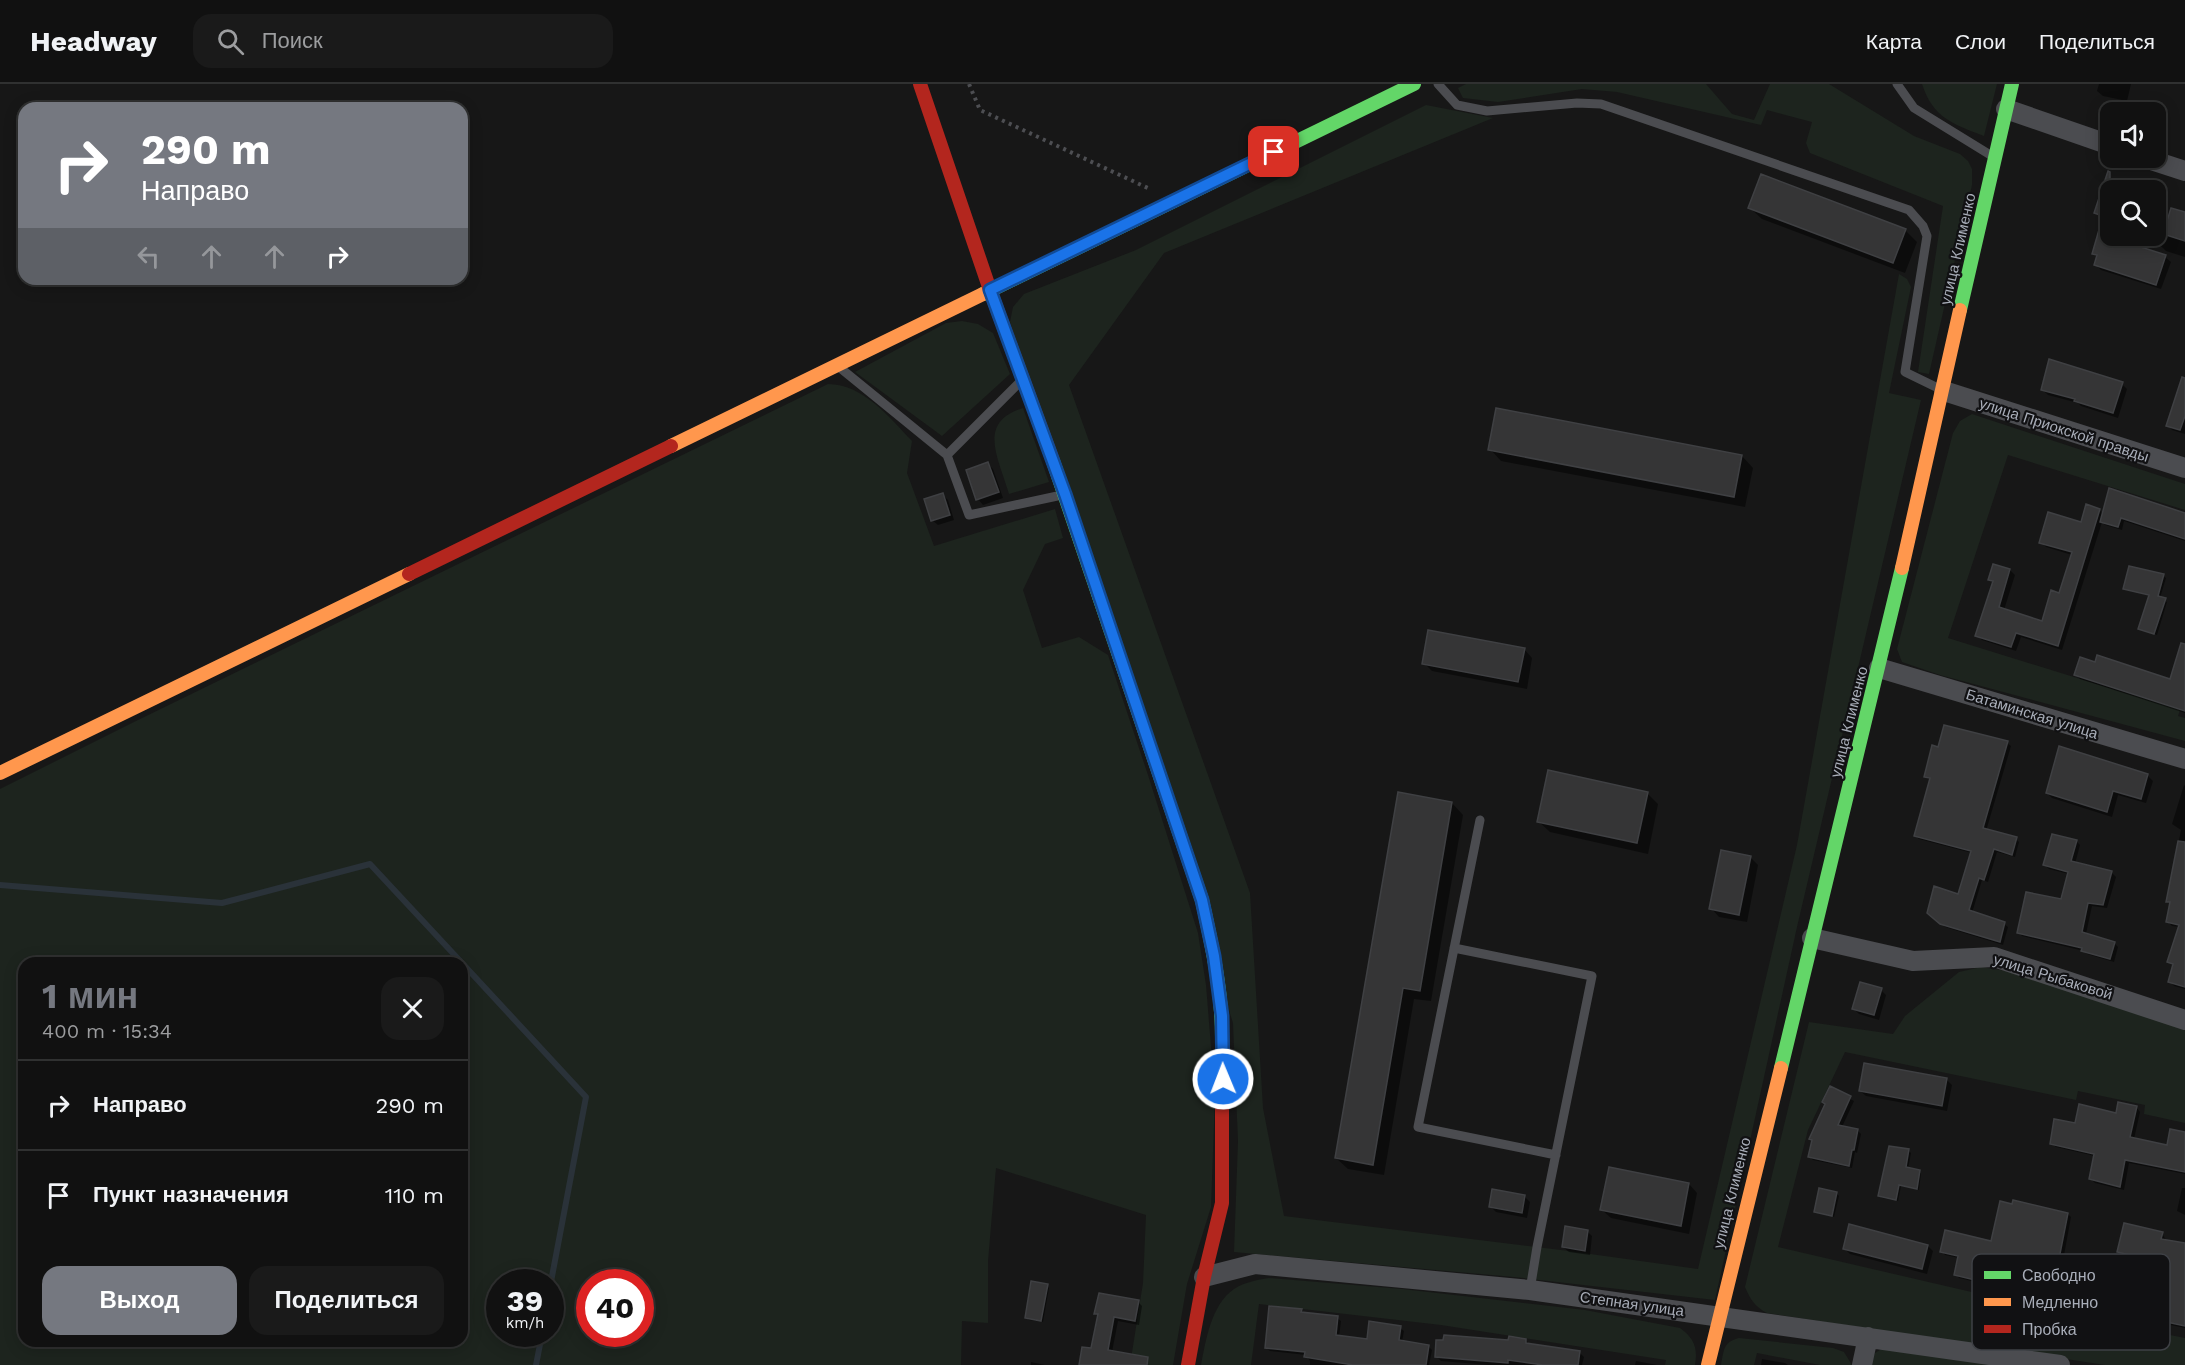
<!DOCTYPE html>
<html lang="ru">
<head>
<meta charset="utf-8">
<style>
	body { margin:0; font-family:"Work Sans",sans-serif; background:#1a1a1a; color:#f1f3f6; height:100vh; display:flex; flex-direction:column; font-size:22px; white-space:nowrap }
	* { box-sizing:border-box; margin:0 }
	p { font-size:20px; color:#9c9d9f }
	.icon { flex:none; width:33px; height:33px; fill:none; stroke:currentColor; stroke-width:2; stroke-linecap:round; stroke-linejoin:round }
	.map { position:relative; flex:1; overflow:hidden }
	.panel { position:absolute; left:18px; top:873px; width:450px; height:390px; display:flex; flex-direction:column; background:#111; border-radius:18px; box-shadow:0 3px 15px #0003,0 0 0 2px #303131 }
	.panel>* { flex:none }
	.hud { position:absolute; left:18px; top:18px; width:450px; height:183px; border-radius:18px; box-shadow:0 3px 15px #0003,0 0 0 2px #303131; background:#757880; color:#fff; overflow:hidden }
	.fabs { position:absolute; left:2100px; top:18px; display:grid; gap:12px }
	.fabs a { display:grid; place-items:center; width:66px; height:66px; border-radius:12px; background:#111; box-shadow:0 3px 15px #0003,0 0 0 2px #303131; font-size:30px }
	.speed { position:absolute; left:486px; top:1185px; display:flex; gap:12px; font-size:30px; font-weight:700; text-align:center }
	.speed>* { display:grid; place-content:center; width:78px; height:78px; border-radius:50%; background:#111; box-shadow:0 3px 15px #0003,0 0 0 2px #303131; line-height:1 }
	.speed small { font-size:15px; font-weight:400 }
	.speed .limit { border:9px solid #d22; background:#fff; color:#111 }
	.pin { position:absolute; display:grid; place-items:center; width:51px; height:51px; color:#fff; margin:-26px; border-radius:12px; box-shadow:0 3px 9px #0006 }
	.me { position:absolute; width:66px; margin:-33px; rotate:359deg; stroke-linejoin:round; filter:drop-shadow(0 0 4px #0008) }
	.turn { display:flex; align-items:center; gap:21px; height:126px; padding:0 24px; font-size:27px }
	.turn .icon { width:78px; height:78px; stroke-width:2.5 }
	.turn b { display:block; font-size:42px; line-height:51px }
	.lanes { display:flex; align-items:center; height:57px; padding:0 24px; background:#0003; justify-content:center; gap:30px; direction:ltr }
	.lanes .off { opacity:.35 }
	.round { display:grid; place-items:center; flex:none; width:63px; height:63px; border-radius:18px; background:#1a1a1a }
	.head { display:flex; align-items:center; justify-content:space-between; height:102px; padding:0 24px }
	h1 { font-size:36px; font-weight:700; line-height:45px; color:#757880 }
	.button { display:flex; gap:12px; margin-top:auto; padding:12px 24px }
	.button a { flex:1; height:69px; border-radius:18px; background:#757880; color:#fff; font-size:24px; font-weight:700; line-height:69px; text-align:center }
	.button a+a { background:#1a1a1a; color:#f1f3f6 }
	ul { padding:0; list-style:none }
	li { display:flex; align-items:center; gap:18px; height:90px; padding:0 24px; border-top:2px solid #303131 }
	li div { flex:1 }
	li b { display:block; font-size:22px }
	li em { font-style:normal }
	header { display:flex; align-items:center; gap:36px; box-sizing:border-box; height:84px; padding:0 30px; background:#111; border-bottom:2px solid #303131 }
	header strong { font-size:28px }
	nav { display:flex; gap:33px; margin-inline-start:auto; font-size:21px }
	.search { width:420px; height:54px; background:#1a1a1a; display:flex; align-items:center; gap:15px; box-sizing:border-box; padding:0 21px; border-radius:18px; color:#9c9d9f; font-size:22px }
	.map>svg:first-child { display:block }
</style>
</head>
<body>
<header>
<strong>Headway</strong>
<div class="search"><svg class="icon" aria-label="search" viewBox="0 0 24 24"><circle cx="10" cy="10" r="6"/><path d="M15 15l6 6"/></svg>Поиск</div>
<nav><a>Карта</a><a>Слои</a><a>Поделиться</a></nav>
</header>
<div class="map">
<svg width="2185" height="1281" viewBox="0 0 2185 1281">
	<rect width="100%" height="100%" fill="#171717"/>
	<path fill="#1d241e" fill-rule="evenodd" d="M1466,0h240l26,30 22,6 16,-36h59l85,52 46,18 8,7 4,8v16l-43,189 -11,-2 25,-166 -133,-53 -4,-10 6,-21 -45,-12 -6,15 -144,-33 -35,-3 -84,13 -35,-4 -5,-10z
		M1922,0h75l-13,52c-31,-12 -51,-18 -62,-52z
		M1426,21l67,13 -329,135 -95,132 181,508 13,215 21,108 285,35 129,18 99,-424 102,-571 8,5 4,8 -22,106 32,7 -124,527 -82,373 -201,-23 -280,-25 4,-111 -5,-118 -223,-701 3,-15 11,-13 112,-44z
		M962,237l16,3 15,9 17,41 -68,62 -87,-64 91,-49z
		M828,300c35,0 61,33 84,57l-5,32 27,73 121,-37 8,29 -18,6 -22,46 19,58 37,-11 29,18 40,120 50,158 8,52 9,111 -4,111 -24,77 -14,81h-43l13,-82 3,-68 -150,-47 -8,93v62l-26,-2 -1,44h-961v-576l136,-68zM24,879h438v378h-438zM500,1198h50v52h-50zM590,1198h50v52h-50z
		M1023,324l26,74 -40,12c-10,-35 -33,-72 14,-86z
		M1972,330l213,70v26l-177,-55 -60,183 232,72 -2,6 7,2v23l-245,-66 -38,-13 -5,-13 56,-216 7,-12z
		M1981,883l32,5 172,51v100l-41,-9 1,-9 -67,-14 -2,9 -231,-48 -37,78 -30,117 292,68 115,23v27h-80l-338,-52c-12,-6 -17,-14 -22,-26l64,-265 84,12 12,-18 54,-44z
		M1269,1194l133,11 183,21 95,18c14,10 18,20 15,37h-30l1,-5 -225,-35 -182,-21 -8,61h-50c5,-25 10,-60 33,-76 11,-7 23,-9 35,-11z
		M1739,1254l94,10 11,4 8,13h-32l-63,-12 -3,12h-33c3,-15 2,-23 18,-27z
		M1883,1264l112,17h-124l4,-12z"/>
	<path fill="#0007" d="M2099,0h32l-4,17 -24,-5 -6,-5z
		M2104,102l14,4h-8v31l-9,-3 -5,-6z
		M1750,124l155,22 12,12 -12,31 -143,-54z
		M2171,130h14v43l-19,-6 -5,-5z
		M2101,144l9,2v6h12l4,3 -1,4 40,14 6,5 -10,27 -60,-19 -5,-5 2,-7 -4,-5z
		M2185,296v54l-13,-4 -4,-5z
		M2122,300l5,5 -9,29 -37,-12 -3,-3 -30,-8 -5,-5z
		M1490,365l252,7 11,12 -8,39 -244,-46z
		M988,380l5,5 10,29 -20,7 -5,-6 -10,-28z
		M943,411l5,5 6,20 -16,5 -6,-5z
		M2099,426l4,4h82v27l-61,-20 -2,9 -17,-5 -3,-3 -40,128 -41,-13 -5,14 -34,-11 -5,-5 17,-52 -4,-3 4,-15 16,5 5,5 -11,35 39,12 17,-27 12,-40 -26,-8 -5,-5 41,-18z
		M2163,492l3,2 -6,20 7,4 -10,33 -17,-7 10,-32 -26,-8z
		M1524,565l8,9 -5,31 -95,-18 -8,-8z
		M2076,591l109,20v18l-105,-34z
		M2007,659l4,3 -25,85 30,8 3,3 -4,15 -18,-5 -9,30 -6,-2 -10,33 32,11 4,3 -5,18 -58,-18 -16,-14 30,-17 13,-43 -53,-14 -3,-3 15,-56 -6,-4 14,-27z
		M2148,692l5,5 -7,22 -28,-8 -6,22 -60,-19 -5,-5z
		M2184,701l1,1v203l-11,-3 -4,-5 4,-15 -5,-4 11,-35 -8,-1 -5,-5 4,-16 -4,-4 14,-71 -9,-6z
		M1647,709l11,11 -10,50 -98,-22 -12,-11z
		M1452,719l11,12 -32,186 -17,-2 -30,176 -36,-6 -12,-11z
		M2076,757l4,4 -5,19 37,9 4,4 -9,31 -15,-2 -6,28 28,9 4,4 -4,15 -27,-8 -3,-3 -62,-15 -4,-4 44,-31 7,-27 -20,-5 -4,-4z
		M1750,773l8,8 -11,57 -28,-5 -8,-9z
		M1881,906l5,5 -7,25 -20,-6 -5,-5z
		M1946,995l6,6 -5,26 -81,-15 -6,-5z
		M1830,1004l24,13 -12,26 15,3 4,4 -4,19 -2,-1 -3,16 -39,-8 -3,-3z
		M2136,1023l4,5 -6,27 34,8 17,-14v41l-56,-11 -5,27 -29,-7 -4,-4 4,-23 -39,-9 -5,-4 25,-18 41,-10z
		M1908,1066l3,3 -3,16 13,4 -2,17 -18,-4 -3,15 -16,-3 -3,-3z
		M1689,1100l8,9 -8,41 -78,-16 -9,-8z
		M2182,1104h3v27l-8,-4z
		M1837,1110l2,2 -5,21 -19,-6z
		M1524,1112l6,6 -3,16 -31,-6 -5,-5z
		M2068,1130l3,3 -10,55 80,19 7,-30 -25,-6 -4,-3 43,-19 23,42v53l-76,-16 -1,5 -50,-10 -3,-4v-2l-96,-23 -3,-4 3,-16 -14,-3 -3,-4 50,-9z
		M1587,1147l5,5 -2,19 -21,-3 -6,-5z
		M1928,1162l5,5 -6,23 -77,-20 -6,-6z
		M1047,1202l2,2 -6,34 -14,-2 -3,-3z
		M1138,1218l4,4 -3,19 -21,-4 -6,31 21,13h-53l12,-15 7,-34 -3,-3z
		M1301,1227l2,2 34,5 4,3 -2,16 29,3 32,-12 4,3 -2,11 26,4 4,4 -3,15h-119v-4l-4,-6 -36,-4 -4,-3z
		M1526,1256l4,5 49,7 5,5 -2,8h-93l-48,-4 -5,-5 74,-14z
		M1762,1275l23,4 3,2h-27z
		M1636,1277l21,4h-22z
		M1031,1278l14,3h-14z"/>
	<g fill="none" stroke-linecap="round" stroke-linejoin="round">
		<path stroke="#2a3239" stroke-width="6" d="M0,801l222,18 148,-39 92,99
			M462,879l124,134 -36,190
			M536,1281l6,-31"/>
	</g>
	<path fill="#353536" stroke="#3f4043" stroke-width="1.5" d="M2108,87l2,1v64h11l-2,4 47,15 -10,30 -62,-20 3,-10 -5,-1 11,-38 -9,-3z
		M1761,90l145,55 -13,34 -145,-55z
		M2171,124l14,4v29l-22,-7z
		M2049,275l74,23 -10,31 -39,-12 1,-2 -34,-9z
		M2182,293l3,1v38l-5,14 -14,-4z
		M1496,324l246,47 -8,42 -246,-47z
		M988,378l11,30 -23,8 -10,-30z
		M2109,404l76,25v26l-64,-21 -3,9 -18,-5z
		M943,409l7,22 -19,6 -7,-22z
		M2086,420l14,5 -42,137 -42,-13 -5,14 -36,-11 18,-55 -5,-1 5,-16 17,5 -11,38 43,14 9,-31 8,3 13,-41 -33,-9 9,-31 33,10z
		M2129,482l35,8 -6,22 8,2 -12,36 -16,-5 11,-34 -26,-6z
		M1428,546l97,18 -7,34 -96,-18z
		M2181,559l4,1v67l-111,-36 6,-18 15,5 2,-7 73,24z
		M1944,641l64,16 -25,87 34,9 -5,18 -18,-6 -10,31 -5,-2 -10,32 36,12 -5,20 -60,-18 -13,-11 7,-27 24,8 13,-43 -57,-15 16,-58 -6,-1 8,-32 6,2z
		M2059,662l89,28 -7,25 -28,-8 -6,21 -61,-19z
		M1548,686l100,22 -11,51 -100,-21z
		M1398,708l54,10 -32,189 -17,-3 -30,177 -38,-7z
		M2052,750l25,6 -6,21 41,10 -9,34 -15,-2 -6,29 33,10 -5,17 -29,-8 1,-3 -65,-15 9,-41 35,7 7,-27 -25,-7z
		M2178,757l7,1v145l-17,-5 5,-18 -6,-2 12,-37 -13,-3 4,-20h-4z
		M1721,766l30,6 -12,59 -30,-6z
		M1860,898l22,6 -8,27 -22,-6z
		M1864,979l83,15 -5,28 -83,-15z
		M1830,1002l21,10 -13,29 20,4 -4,21h-2l-3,16 -41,-9 4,-17 -3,-1 16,-35 -3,-2z
		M2118,1018l19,4 -7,31 37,8 3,-16 15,3v40l-60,-12 -5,27 -31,-8 5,-25 -44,-10 4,-25 21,4 4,-19 37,9z
		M1889,1062l20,3 -3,18 14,3 -3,19 -18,-4 -3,15 -18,-4z
		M1609,1083l80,16 -8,43 -81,-16z
		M1819,1104l18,4 -5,24 -18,-4z
		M1492,1105l33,6 -3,18 -33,-6z
		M2013,1116l55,13 -11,56 83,20 7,-30 -30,-7 7,-29 39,9 -2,7 24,4v83l-79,-17 -2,6 -51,-11 1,-5 -100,-24 4,-19 -18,-4 5,-22 46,11 9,-40 12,3z
		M1849,1140l79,21 -6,24 -79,-20z
		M1565,1142l23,4 -3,21 -23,-4z
		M1031,1197l17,3 -7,37 -16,-3z
		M1099,1209l40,7 -4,21 -21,-4 -6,33 40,7 -1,8h-68l3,-18 9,1 7,-34h-4z
		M1269,1222l33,3 -1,3 37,4 -2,19 31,4 2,-18 32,5 -2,14 30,5 -3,20h-73l-49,-8 1,-5 -40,-4z
		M1444,1251l64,5 1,-4 17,3v4l54,8 -2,14h-35l-35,-5v3l-73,-6 1,-17h7z"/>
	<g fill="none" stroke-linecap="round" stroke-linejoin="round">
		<path stroke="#4d4e52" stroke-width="4" stroke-dasharray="3 4.5" stroke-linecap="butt" d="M969,0l11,26 170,79"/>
		<path stroke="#4b4c50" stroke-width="9" d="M1438,0l19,21 30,6 90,-8 24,1 308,106 14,16 4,10 -22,136 35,17
			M1897,0l17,24 78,48
			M839,283l108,88 22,60 93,-20
			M947,371l73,-73
			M1480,736l-62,307 138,28
			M1454,864l138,28 -55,271 -7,43"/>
		<path stroke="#4b4c50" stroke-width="20" d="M2006,25l104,36
			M2145,74l40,13
			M1944,307l241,77
			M1879,584l306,91
			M1812,854l101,23 81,-4 191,63
			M1204,1193l51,-13 275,26 530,75
			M1862,1281l6,-28"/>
		<path stroke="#63d668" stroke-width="14" d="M983,210l431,-210
			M1960,226l52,-226
			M1053,377l149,439c10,45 20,91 20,137
			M1781,984l121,-500"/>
		<path stroke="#ff974d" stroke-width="14" d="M671,362l312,-152
			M1902,484l58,-258
			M0,689l409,-199
			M1708,1281l73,-297"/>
		<path stroke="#b3261e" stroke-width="14" d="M920,0l70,206 63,171
			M409,490l262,-128
			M1188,1281l16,-88 18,-74v-166"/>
	</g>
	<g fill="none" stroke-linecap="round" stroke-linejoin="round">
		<g stroke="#114b97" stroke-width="15">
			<path id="route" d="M1223,995l-1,-63 -8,-60 -12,-56 -137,-406 -75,-204 284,-138"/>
		</g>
		<use href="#route" stroke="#1a73e8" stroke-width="10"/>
	</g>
	<g text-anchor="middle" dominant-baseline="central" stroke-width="4.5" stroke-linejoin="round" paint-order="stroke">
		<g font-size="15" fill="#a8adb8" stroke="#111113">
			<text transform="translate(1958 165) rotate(-77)">улица Клименко</text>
			<text transform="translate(2064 346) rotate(18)">улица Приокской правды</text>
			<text transform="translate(2032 630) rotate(17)">Батаминская улица</text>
			<text transform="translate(1849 638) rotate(-76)">улица Клименко</text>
			<text transform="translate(2053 893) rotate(17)">улица Рыбаковой</text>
			<text transform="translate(1732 1109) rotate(-76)">улица Клименко</text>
			<text transform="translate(1632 1220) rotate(8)">Степная улица</text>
		</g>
	</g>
	<rect x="1972" y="1170" width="198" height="96" rx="9" fill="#111113" stroke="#3e4045" stroke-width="1.5"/>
	<rect x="1984" y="1187" width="27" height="8" fill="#63d668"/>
	<rect x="1984" y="1214" width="27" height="8" fill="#ff974d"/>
	<rect x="1984" y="1241" width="27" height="8" fill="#b3261e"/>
	<g font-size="16" fill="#a8adb8">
		<text x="2022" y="1197">Свободно</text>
		<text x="2022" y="1224">Медленно</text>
		<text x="2022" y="1251">Пробка</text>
	</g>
</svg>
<div class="fabs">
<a><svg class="icon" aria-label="sound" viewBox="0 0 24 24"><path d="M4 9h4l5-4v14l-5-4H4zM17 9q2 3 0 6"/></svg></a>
<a><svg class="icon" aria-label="search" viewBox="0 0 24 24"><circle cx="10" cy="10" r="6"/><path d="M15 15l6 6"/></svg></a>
</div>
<div class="speed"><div>39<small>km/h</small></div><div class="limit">40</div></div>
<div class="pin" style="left:1274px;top:68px;background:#d93025"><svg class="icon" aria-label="arrive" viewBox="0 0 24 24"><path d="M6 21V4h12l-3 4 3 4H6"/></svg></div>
<svg class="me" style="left:1223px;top:995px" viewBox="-20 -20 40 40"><circle r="17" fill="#1a73e8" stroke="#fff" stroke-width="3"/><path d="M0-11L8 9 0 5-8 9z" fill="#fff"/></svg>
<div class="hud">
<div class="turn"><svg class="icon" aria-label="right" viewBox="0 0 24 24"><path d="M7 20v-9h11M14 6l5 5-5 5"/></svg><div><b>290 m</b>Направо</div></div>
<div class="lanes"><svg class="icon off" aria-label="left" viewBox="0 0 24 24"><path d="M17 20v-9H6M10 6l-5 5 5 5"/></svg><svg class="icon off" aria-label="ahead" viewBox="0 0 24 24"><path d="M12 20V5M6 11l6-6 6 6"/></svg><svg class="icon off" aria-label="ahead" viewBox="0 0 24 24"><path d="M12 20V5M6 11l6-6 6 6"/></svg><svg class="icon" aria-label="right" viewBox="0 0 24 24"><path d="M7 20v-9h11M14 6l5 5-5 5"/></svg></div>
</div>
<section class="panel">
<div class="head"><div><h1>1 мин</h1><p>400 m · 15:34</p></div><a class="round"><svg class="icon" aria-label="close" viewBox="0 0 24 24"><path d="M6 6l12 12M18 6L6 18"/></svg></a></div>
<ul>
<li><svg class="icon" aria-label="right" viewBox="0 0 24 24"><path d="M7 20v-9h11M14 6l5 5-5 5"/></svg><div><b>Направо</b></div><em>290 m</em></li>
<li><svg class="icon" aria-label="arrive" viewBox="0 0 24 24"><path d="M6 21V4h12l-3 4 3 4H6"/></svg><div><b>Пункт назначения</b></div><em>110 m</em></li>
</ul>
<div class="button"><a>Выход</a><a>Поделиться</a></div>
</section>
</div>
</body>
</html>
